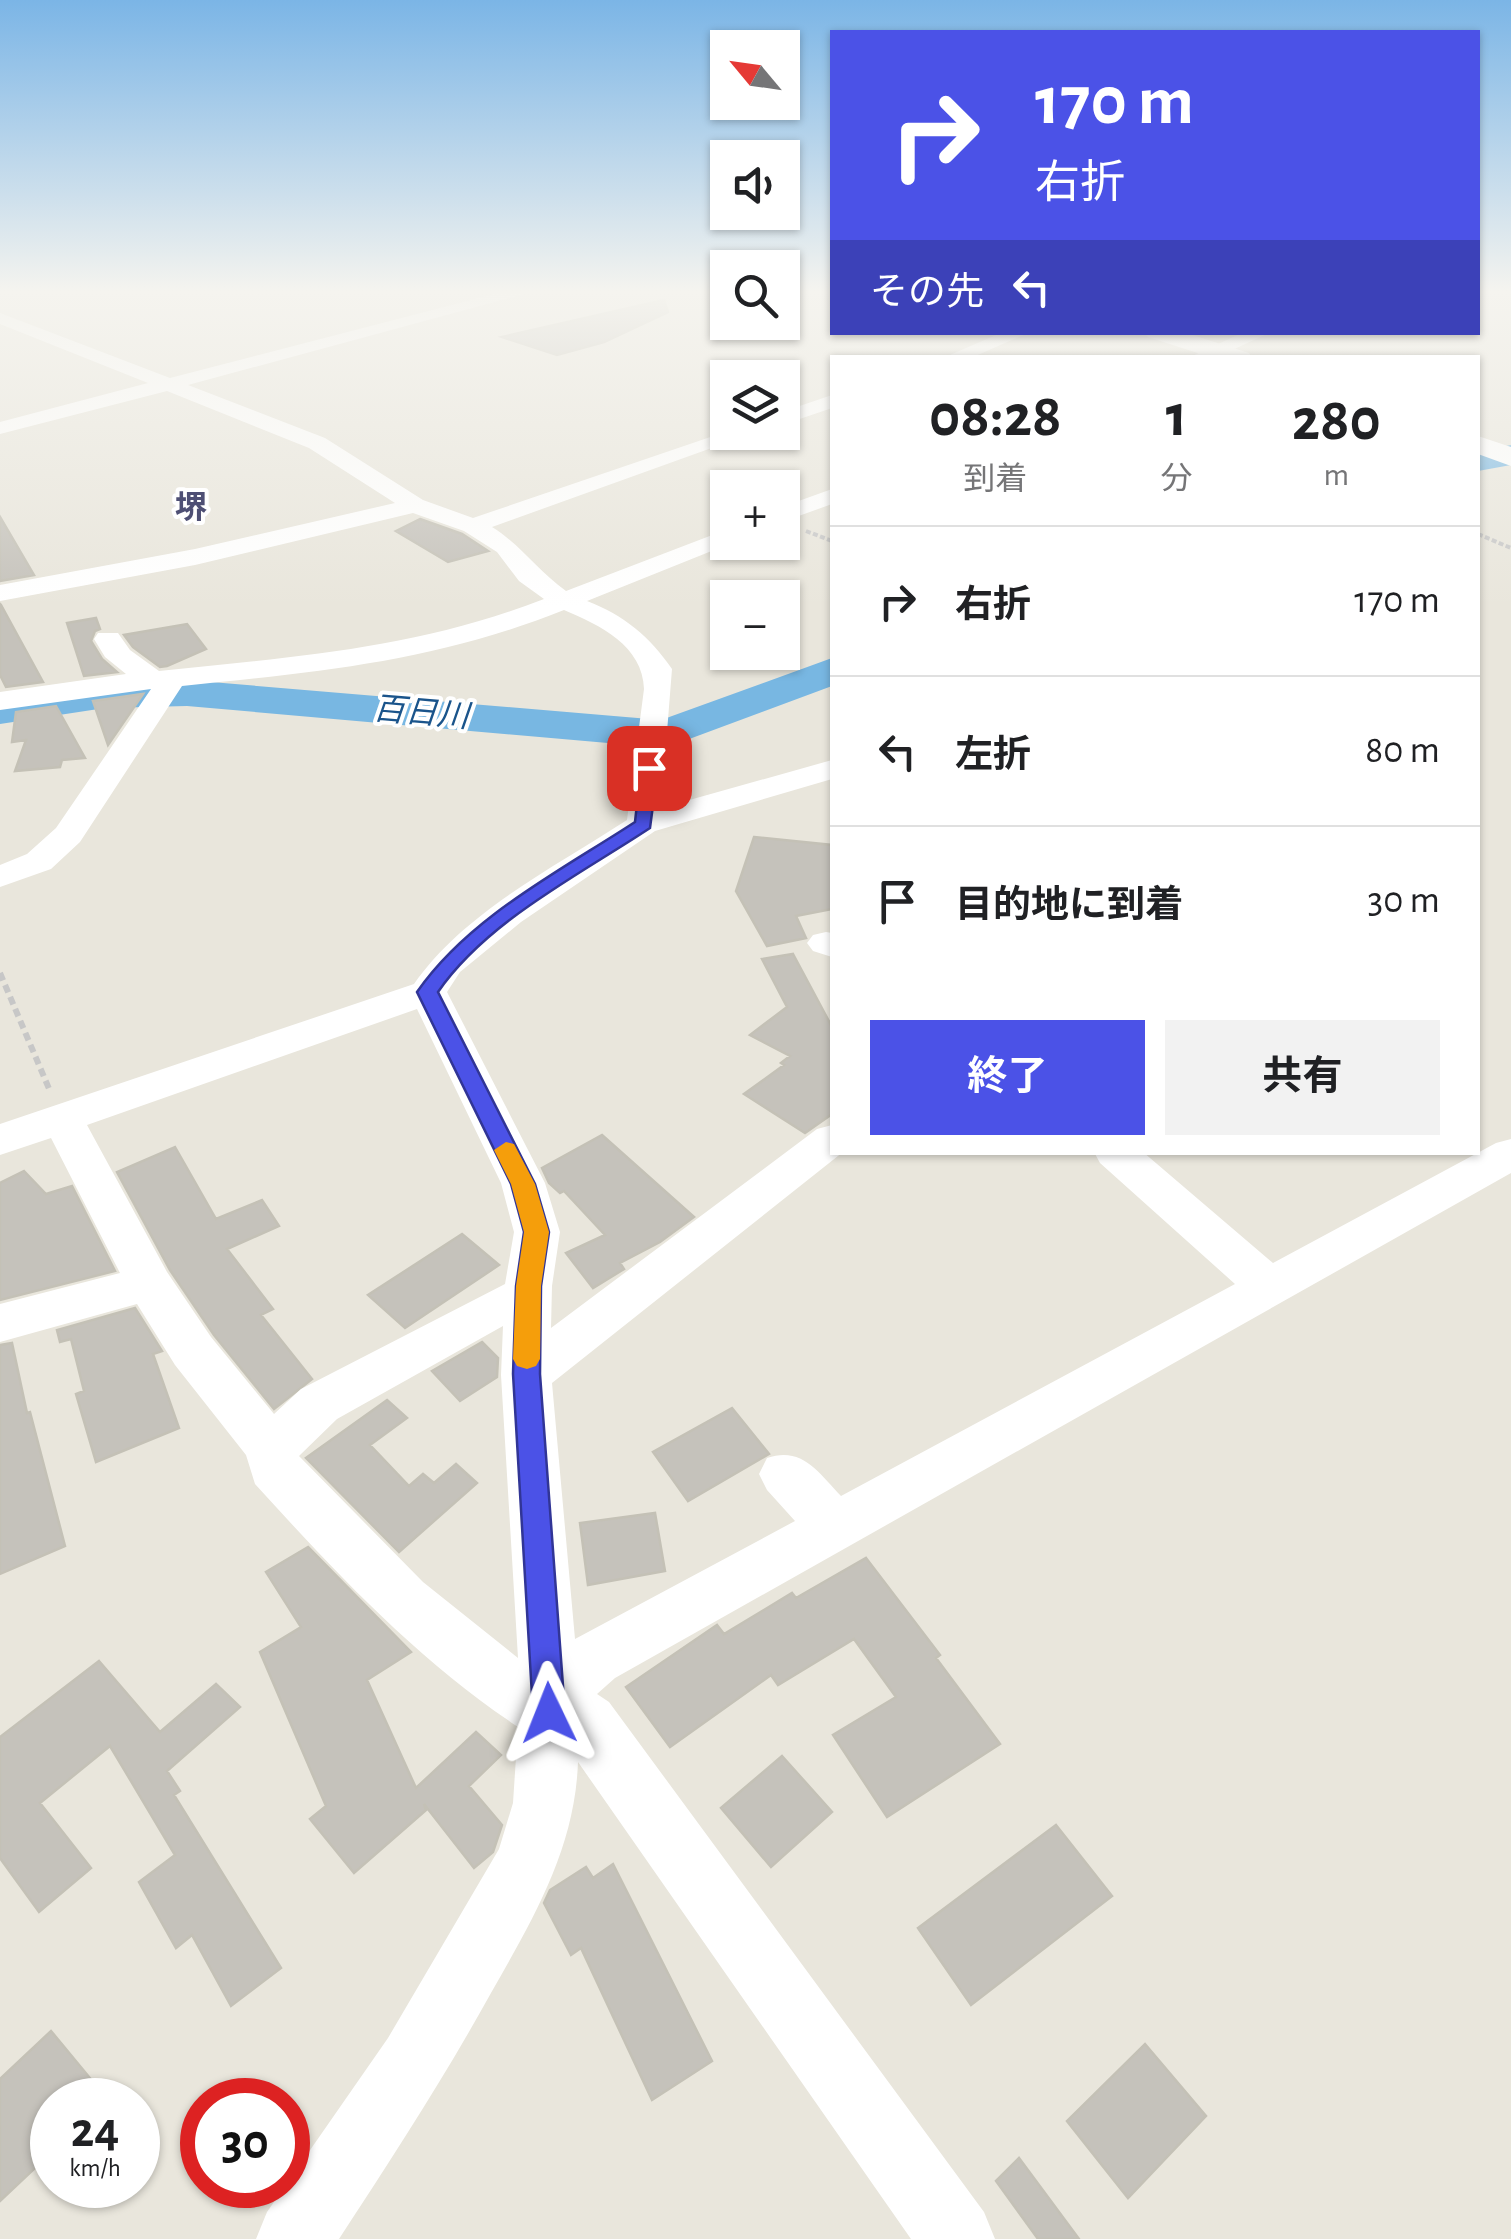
<!DOCTYPE html>
<html lang="ja">
<head>
<meta charset="utf-8">
<style>
	body { margin:0; font-family:"Alegreya Sans","Noto Sans JP",sans-serif; background:#f2f2f2; color:#202124; height:100vh; display:flex; flex-direction:column; font-size:38px; white-space:nowrap }
	* { box-sizing:border-box; margin:0 }
	p { font-size:32px; color:#757577 }
	.icon { flex:none; width:55px; height:55px; fill:none; stroke:currentColor; stroke-width:2; stroke-linecap:round; stroke-linejoin:round }
	.map { position:relative; flex:1; overflow:hidden }
	.sheet { position:absolute; left:830px; top:355px; width:650px; height:800px; display:flex; flex-direction:column; background:#fff; border-radius:0px; box-shadow:0 2px 8px #0004 }
	.sheet>* { flex:none }
	.hud { position:absolute; left:830px; top:30px; width:650px; height:305px; border-radius:0px; box-shadow:0 2px 8px #0004; background:#4b52e7; color:#fff; overflow:hidden }
	.needle { width:65px; rotate:299deg }
	.tools { position:absolute; left:710px; top:30px; display:grid; gap:20px }
	.tools a { display:grid; place-items:center; width:90px; height:90px; border-radius:0px; background:#fff; box-shadow:0 2px 8px #0004; font-size:50px }
	.speed { position:absolute; left:30px; top:2078px; display:flex; gap:20px; font-size:50px; font-weight:700; text-align:center }
	.speed>* { display:grid; place-content:center; width:130px; height:130px; border-radius:50%; background:#fff; box-shadow:0 2px 8px #0004; line-height:1 }
	.speed small { font-size:25px; font-weight:400 }
	.speed .limit { border:15px solid #d22; background:#fff; color:#111 }
	.pin { position:absolute; display:grid; place-items:center; width:85px; height:85px; color:#fff; margin:-42px; border-radius:20px; box-shadow:0 5px 15px #0006 }
	.me { position:absolute; width:110px; margin:-55px; rotate:358deg; stroke-linejoin:round; filter:drop-shadow(0 0 8px #0008) }
	.turn { display:flex; align-items:center; gap:35px; height:210px; padding:0 40px; font-size:45px }
	.turn .icon { width:130px; height:130px; stroke-width:2.5 }
	.turn b { display:block; font-size:70px; line-height:85px }
	.then { display:flex; align-items:center; height:95px; padding:0 40px; background:#0003; gap:20px; font-size:38px }
	.eta { display:flex; justify-content:space-evenly; align-items:center; height:170px; text-align:center }
	.eta b { font-size:60px; font-weight:700; line-height:70px }
	.primary-button { display:flex; gap:20px; margin-top:auto; padding:20px 40px }
	.primary-button a { flex:1; height:115px; border-radius:0px; background:#4b52e7; color:#fff; font-size:40px; font-weight:700; line-height:115px; text-align:center }
	.primary-button a+a { background:#f2f2f2; color:#202124 }
	ul { padding:0; list-style:none }
	li { display:flex; align-items:center; gap:30px; height:150px; padding:0 40px; border-top:2px solid #e0e0e0 }
	li div { flex:1 }
	li b { display:block; font-size:38px }
	li em { font-style:normal }
	.map>svg:first-child { display:block }
</style>
</head>
<body>
<div class="map">
<svg width="1511" height="2239" viewBox="0 0 1511 2239">
	<rect width="100%" height="100%" fill="#e9e6dc"/>
	<g fill="none" stroke-linecap="round" stroke-linejoin="round">
		<path fill="#78b7e2" fill-rule="evenodd" d="M1511,445v20l-33,6v-20z
			M832,658v28l-167,62 -478,-42 -82,2 -105,16v-26l105,-16 82,-2 474,40z"/>
	</g>
	<path fill="#c5c2bb" stroke="#c4c1b6" stroke-width="2.5" d="M664,300l4,12 -64,30 -47,13 -55,-18z
		M0,517l34,58 -34,6z
		M420,519l42,15 26,17 -40,11 -52,-31z
		M0,604l1,1 42,77 -37,5 -6,-12z
		M96,618l4,11 -5,2 -4,10 11,18 15,13 -33,4 -17,-53z
		M187,624l19,25 -39,17 -7,1 -27,-20 -9,-12z
		M143,694l-35,51 -15,-44z
		M56,706l29,52 -23,2 -2,7 -45,4 11,-31 -14,2 4,-30z
		M754,837l78,8v64l-36,7 10,22 -39,8 -31,-55z
		M793,954l39,73v87l-27,19 -61,-39 40,-29 -3,-2 9,-7 -40,-21 37,-28 -25,-48z
		M602,1135l92,82 -34,25 -40,21 4,6 -31,19 -27,-35 39,-18 -41,-44 -4,2 -11,-10 -7,-15z
		M175,1147l41,72 46,-19 17,26 -52,23 46,60 -12,6 51,64 -38,30 -60,-74 -44,-65 -53,-98z
		M24,1171l22,23 26,-8 43,85 -115,29v-117z
		M462,1234l37,31 -94,63 -37,-33z
		M135,1308l27,43 -9,3 26,74 -83,34 -20,-68 8,-3 -13,-52 -11,3 -3,-12z
		M482,1342l16,16 -1,19 -37,24 -28,-30z
		M12,1343l15,70 3,-1 35,134 -65,28v-229z
		M387,1400l20,18 -37,27 39,41 14,-12 11,9 22,-19 21,19 -78,69 -93,-94z
		M732,1408l37,46 -81,47 -35,-49z
		M655,1513l10,58 -77,14 -8,-62z
		M308,1547l103,105 -44,28 49,108 60,-56 25,23 -32,31 33,39 -9,27 -19,16 -50,-64 2,6 -72,63 -44,-54 16,-13 -66,-154 41,-25 -35,-55z
		M866,1558l74,97 -4,3 64,86 -113,73 -54,-82 63,-38 -42,-58 -76,46 -7,-10 -101,72 -44,-60 91,-62 7,9 68,-41 4,5z
		M99,1661l61,71 56,-48 24,23 -73,64 13,20 -6,4 107,173 -50,38 -39,-71 -16,13 -37,-66 36,-27 -65,-109 -70,57 51,65 -52,44 -39,-54v-121z
		M782,1756l50,56 -61,55 -50,-59z
		M1056,1825l56,71 -141,109 -53,-77z
		M613,1864l99,197 -60,39 -71,-152 -10,7 -27,-52 6,-13 36,-23 7,11z
		M51,2031l57,69h-56v52l-52,49v-122z
		M1145,2044l61,72 -78,82 -61,-77z
		M1019,2158l60,81h-41l-42,-58z"/>
	<g fill="none" stroke-linecap="round" stroke-linejoin="round">
		<path stroke="#c7c7c7" stroke-width="4" stroke-dasharray="5 2.5" stroke-linecap="butt" d="M806,531l26,10
			M1478,534l33,14"/>
		<path stroke="#c7c7c7" stroke-width="6" stroke-dasharray="8 5" stroke-linecap="butt" d="M0,973l50,118"/>
		<path fill="#fff" fill-rule="evenodd" d="M498,293h30l-340,92 137,53 98,62 50,18 255,-87 28,1 -264,95c29,18 46,44 74,64l162,-62v13h6l-147,59c37,14 63,36 85,68l-11,139 171,-48v19l-177,52 -134,91 -61,50 -13,20 98,191 15,49 -8,54 -1,42 266,-199 15,-4v27h11l-291,231 23,256 220,-118 -28,-31 -8,-16 8,-16c35,-12 51,14 74,38l394,-212 -135,-121 -6,-11h49l130,111 223,-120 15,-4v34l-896,505 -18,16 12,8 375,510 11,27h-84l-333,-477c-3,87 -45,157 -87,231 -47,85 -99,165 -152,246h-83l11,-27 121,-174 111,-189 14,-46 5,-76c-101,-67 -182,-154 -263,-243l-9,-29 -71,-90 -38,-61 -137,38v-38l120,-31 -69,-135 -51,17v-31l414,-140c50,-72 141,-117 213,-164l17,-131c-1,-43 -44,-64 -80,-79 -130,52 -246,62 -382,76l-102,156 -29,27 -51,18v-22l27,-11 29,-26 95,-139 -151,21v-18l126,-18 -21,-17 -11,-18 4,-6h20l12,17 29,21c135,-14 257,-22 385,-72l-25,-18 -22,-29 -33,-21 -51,-18 -218,52 -195,36v-16l195,-36 200,-46 -86,-55 -142,-57 -167,43v-12l148,-39 -148,-59v-11l170,65zM417,1009l84,174 13,49 -9,52 -204,105 -27,25 -63,-77 -44,-65 -80,-147zM503,1326l-2,49 17,283 -95,-76 -124,-126 38,-37z
			M1003,332h27l-59,26h-28z
			M1244,332h27l-56,26h-27z
			M832,395v13l-50,17v-13z
			M832,489v15l-50,18v-15z
			M826,932l6,1v24l-19,-6 -6,-8 6,-8z"/>
		<path fill="#fff" fill-rule="evenodd" d="M1144,332h39l66,21 3,5h-39l-65,-21z
			M1478,436l33,11v19l-33,-12z"/>
	</g>
	<linearGradient id="sky" x2="0" y2="1"><stop stop-color="#7bb5e6"/><stop offset="0.48" stop-color="#f5f4ef"/><stop offset="1" stop-color="#f5f4ef" stop-opacity="0"/></linearGradient>
	<rect width="1511" height="607" fill="url(#sky)"/>
	<path fill="#4b52e7" stroke="#313596" stroke-width="2.5" d="M649,763l9,5 -8,60c-71,47 -163,93 -212,164l97,192 14,48 -8,54 -1,88 25,339 -4,11 -12,4 -11,-4 -5,-11 -20,-339 3,-88 8,-54 -13,-48 -94,-192c52,-75 143,-121 218,-170l6,-54z"/>
	<path fill="#f59e0b" d="M506,1142l8,2 21,40 14,48 -8,54 -1,73 -4,7 -9,3 -10,-3 -4,-7 3,-73 8,-54 -13,-48 -17,-34z"/>
	<g text-anchor="middle" dominant-baseline="central" stroke-width="8" stroke-linejoin="round" paint-order="stroke">
		<g font-size="32" font-weight="bold" fill="#4e4f74" stroke="#fff">
			<text x="191" y="508">堺</text>
		</g>
		<g font-size="32" font-style="italic" fill="#1a548b" stroke="#fff">
			<text transform="translate(421 713) rotate(5)">百日川</text>
		</g>
	</g>
</svg>
<div class="tools">
<a><svg class="needle" viewBox="-14 -14 28 28"><path d="M0-13l5 13h-10z" fill="#e53935"/><path d="M0 13l5-13h-10z" fill="#757577"/></svg></a>
<a><svg class="icon" aria-label="sound" viewBox="0 0 24 24"><path d="M4 9h4l5-4v14l-5-4H4zM17 9q2 3 0 6"/></svg></a>
<a><svg class="icon" aria-label="search" viewBox="0 0 24 24"><circle cx="10" cy="10" r="6"/><path d="M15 15l6 6"/></svg></a>
<a><svg class="icon" aria-label="layers" viewBox="0 0 24 24"><path d="M12 4l9 5-9 5-9-5zM3 14l9 5 9-5"/></svg></a>
<a>+</a>
<a>−</a>
</div>
<div class="speed"><div>24<small>km/h</small></div><div class="limit">30</div></div>
<div class="pin" style="left:649px;top:768px;background:#d93025"><svg class="icon" aria-label="arrive" viewBox="0 0 24 24"><path d="M6 21V4h12l-3 4 3 4H6"/></svg></div>
<svg class="me" style="left:549px;top:1713px" viewBox="-20 -20 40 40"><path d="M0-17L14 15 0 8-14 15z" fill="#4b52e7" stroke="#fff" stroke-width="4"/></svg>
<div class="hud">
<div class="turn"><svg class="icon" aria-label="right" viewBox="0 0 24 24"><path d="M7 20v-9h11M14 6l5 5-5 5"/></svg><div><b>170 m</b>右折</div></div>
<div class="then">その先<svg class="icon" aria-label="left" viewBox="0 0 24 24"><path d="M17 20v-9H6M10 6l-5 5 5 5"/></svg></div>
</div>
<section class="sheet">
<div class="eta">
<div><b>08:28</b><p>到着</p></div>
<div><b>1</b><p>分</p></div>
<div><b>280</b><p>m</p></div>
</div>
<ul>
<li><svg class="icon" aria-label="right" viewBox="0 0 24 24"><path d="M7 20v-9h11M14 6l5 5-5 5"/></svg><div><b>右折</b></div><em>170 m</em></li>
<li><svg class="icon" aria-label="left" viewBox="0 0 24 24"><path d="M17 20v-9H6M10 6l-5 5 5 5"/></svg><div><b>左折</b></div><em>80 m</em></li>
<li><svg class="icon" aria-label="arrive" viewBox="0 0 24 24"><path d="M6 21V4h12l-3 4 3 4H6"/></svg><div><b>目的地に到着</b></div><em>30 m</em></li>
</ul>
<div class="primary-button"><a>終了</a><a>共有</a></div>
</section>
</div>
</body>
</html>
